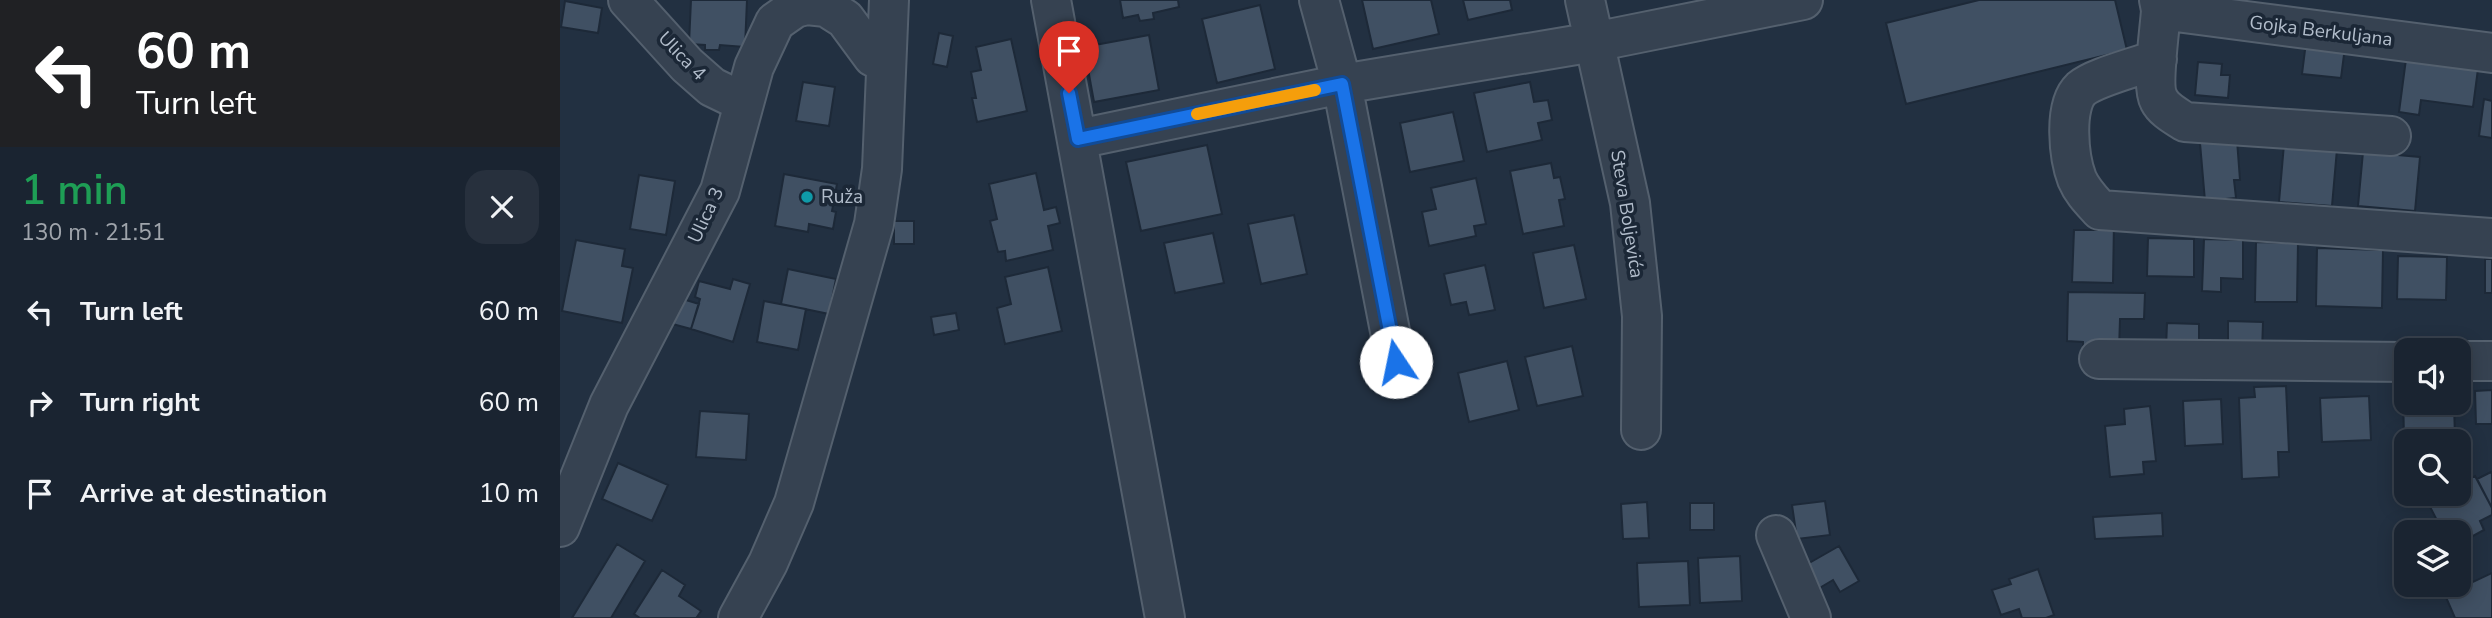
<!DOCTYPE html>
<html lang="en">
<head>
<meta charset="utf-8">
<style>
	body { margin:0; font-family:"Nunito Sans",sans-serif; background:#27303d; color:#f1f3f6; height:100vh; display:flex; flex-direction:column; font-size:26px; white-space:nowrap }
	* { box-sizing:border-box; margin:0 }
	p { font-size:23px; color:#9fa4ab }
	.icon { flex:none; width:38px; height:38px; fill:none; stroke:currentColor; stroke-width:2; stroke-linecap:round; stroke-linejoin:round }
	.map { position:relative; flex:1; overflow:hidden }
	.sheet { display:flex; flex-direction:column; background:#1a2431; width:560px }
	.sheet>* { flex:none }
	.hud { background:#202124; color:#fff; overflow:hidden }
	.controls { position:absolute; left:1834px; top:338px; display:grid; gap:14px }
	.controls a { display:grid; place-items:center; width:77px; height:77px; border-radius:14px; background:#1a2431; box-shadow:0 4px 18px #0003,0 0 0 2px #38414d; font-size:35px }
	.pin { position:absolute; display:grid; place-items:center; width:60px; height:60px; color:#fff; margin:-72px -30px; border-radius:50% 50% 50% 0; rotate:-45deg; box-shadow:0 0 7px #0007 }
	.pin .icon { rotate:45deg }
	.me { position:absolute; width:77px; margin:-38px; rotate:349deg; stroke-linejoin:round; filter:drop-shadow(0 0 5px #0008) }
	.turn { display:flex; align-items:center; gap:24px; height:147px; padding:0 21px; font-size:32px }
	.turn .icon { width:91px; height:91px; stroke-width:2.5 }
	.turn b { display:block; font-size:49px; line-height:60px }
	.round { display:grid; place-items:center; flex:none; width:74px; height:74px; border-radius:21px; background:#27303d }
	.head { display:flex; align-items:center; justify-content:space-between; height:119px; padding:0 21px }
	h1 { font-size:42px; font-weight:600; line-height:52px; color:#1e9e55 }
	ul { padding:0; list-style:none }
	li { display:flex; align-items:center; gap:21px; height:91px; padding:0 21px }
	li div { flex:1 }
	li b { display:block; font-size:26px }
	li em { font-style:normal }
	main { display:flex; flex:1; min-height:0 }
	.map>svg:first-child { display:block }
</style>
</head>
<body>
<main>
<section class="sheet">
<div class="hud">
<div class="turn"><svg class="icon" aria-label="left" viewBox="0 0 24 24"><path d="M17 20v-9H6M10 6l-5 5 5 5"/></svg><div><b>60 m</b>Turn left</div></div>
</div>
<div class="head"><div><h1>1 min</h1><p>130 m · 21:51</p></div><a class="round"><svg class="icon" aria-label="close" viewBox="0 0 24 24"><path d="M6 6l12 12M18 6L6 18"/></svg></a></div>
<ul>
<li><svg class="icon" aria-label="left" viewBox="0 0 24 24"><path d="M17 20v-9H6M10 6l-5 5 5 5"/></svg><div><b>Turn left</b></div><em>60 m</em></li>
<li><svg class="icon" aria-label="right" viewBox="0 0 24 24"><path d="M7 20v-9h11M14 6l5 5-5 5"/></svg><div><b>Turn right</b></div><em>60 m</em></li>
<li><svg class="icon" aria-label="arrive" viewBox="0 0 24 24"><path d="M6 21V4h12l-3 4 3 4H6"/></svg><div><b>Arrive at destination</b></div><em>10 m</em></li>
</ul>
</section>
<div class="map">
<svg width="1932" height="618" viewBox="0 0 1932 618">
	<rect width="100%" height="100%" fill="#223041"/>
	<path fill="#405063" stroke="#1d2938" stroke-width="2" d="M131,0h56l-2,47 -25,-2 -1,5h-14v-5l-16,-1z
		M560,0h58l1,7 -26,6 1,6 -14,2 -2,-6 -15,3z
		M802,0h69l8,34 -66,15z
		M903,0h47l2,10 -44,10z
		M1419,0h136l12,50 -221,54 -20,-81z
		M5,1l37,7 -4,25 -37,-6z
		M700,5l15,64 -58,14 -15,-64z
		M379,33l14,3 -6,31 -14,-3z
		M589,35l10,55 -65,12 -10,-55z
		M451,39l16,72 -50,11 -5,-24h4l-5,-26 10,-2 -5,-23z
		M1746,42l39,5 -4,31 -39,-4z
		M1846,59l72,10 -5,38 -52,-7 -2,15 -20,-3z
		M1638,62l24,2 -1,11h9l-2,23 -33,-3z
		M243,82l32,5 -6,39 -33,-5z
		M970,82l4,20 14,-2 4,20 -14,3 4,17 -55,12 -13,-59z
		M1924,99l8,2v37l-13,-2z
		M893,112l11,49 -54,11 -10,-49z
		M1677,140l3,40h-6l2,18 -31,3 -5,-58z
		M1724,144l53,5 -5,57 -53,-4z
		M647,145l15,69 -81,17 -15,-69z
		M1803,152l57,5 -5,54 -57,-5z
		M991,163l3,15 6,-1 5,22 -6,1 5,26 -41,8 -13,-63z
		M476,173l8,37 12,-3 4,16 -12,3 5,24 -47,11 -1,-10 -7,1 -8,-31 7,-2 -8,-35z
		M224,174l53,10 -5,27 4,1 -3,17 -24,-5 -1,8 -33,-6z
		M79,175l36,6 -9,54 -36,-6z
		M916,178l10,46 -12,2 2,10 -47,10 -7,-34 14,-3 -5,-21z
		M734,215l13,59 -46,10 -13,-60z
		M334,221h20v23h-20z
		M1539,222h15l-1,61 -41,-1 2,-52h26z
		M653,233l11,50 -49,10 -11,-50z
		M1588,238l46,1v38l-47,-1z
		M1644,239l39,1v39l-22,-1v14l-19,-1z
		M16,240l49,9 -3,17 11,2 -11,55 -60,-12z
		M1696,242l42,1 -1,59h-42z
		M1014,245l12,54 -42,9 -11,-55z
		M1757,248l66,2 -1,58 -66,-2z
		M1838,256l49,1 -1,43 -49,-1z
		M1925,259h7v34h-7z
		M925,265l10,45 -26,5 -3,-13 -15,3 -7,-31z
		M488,267l14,64 -57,13 -8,-36 14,-4 -6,-27z
		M228,269l48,10 -7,35 -48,-10z
		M173,279l17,5 -17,58 -42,-13 9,-30 -5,-2 4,-16 31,8z
		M1508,292l77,1 -1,26h-24l-1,31 -36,-1v-7l-16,-1z
		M113,296l26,8 -8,25 -26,-7z
		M204,301l42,8 -8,41 -41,-8z
		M396,313l3,17 -25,5 -3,-18z
		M1668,321l35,1 -1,30 -34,-1z
		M1607,323l32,1v24h-33z
		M1012,346l11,50 -46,10 -12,-49z
		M947,361l12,49 -50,12 -11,-49z
		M1726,386l3,66h-11l1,25 -37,2 -3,-81 16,-1 -1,-10z
		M1932,390v34h-16l-1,-33z
		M1843,393h3v9h48l1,37h-51z
		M1809,396l2,44 -49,2 -2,-44z
		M1661,399l2,45 -38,2 -2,-45z
		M1590,406l6,55 -13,1 1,12 -34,3 -5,-51 20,-2 -1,-15z
		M140,411l49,3 -3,46 -50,-3z
		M58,463l50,22 -16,36 -50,-22z
		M1931,472l1,1v35l-15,-29z
		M1915,476l17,32v7l-12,6 4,9 -22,12 -3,-10h-16l-16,-31 15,-7h17v-9z
		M1265,501l5,34 -33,4 -5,-34z
		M1087,502l2,36 -26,1 -2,-35z
		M1130,503h24v27h-24z
		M1602,513l1,23 -68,3 -2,-22z
		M57,544l28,17 -34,57h-39z
		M1279,546l20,35 -19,11 -7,-12 -22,13 -14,-23z
		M1180,556l2,45 -42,2 -2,-45z
		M1128,561l2,44 -51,2 -2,-44z
		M1478,569l16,46 -8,3h-24l-3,-9 -18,6 -9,-25 19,-6 -2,-5z
		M102,570l23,15 -6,11 22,15 -4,6 3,1h-60l-6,-4z
		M1932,573v45h-37l-10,-23z"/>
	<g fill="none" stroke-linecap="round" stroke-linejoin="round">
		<g stroke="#54606e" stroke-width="42">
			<path id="minor" d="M68,0l59,65 25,22 31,15
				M491,0l114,618
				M759,0l23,84 54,278
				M1025,0l45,203 12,113 -1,114
				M1599,0l2,10c-1,19 -10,76 -2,90 5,10 17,16 26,22l206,14
				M1601,10l331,43
				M1597,59c-19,8 -62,18 -76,30 -18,17 -12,69 -4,90 5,12 14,21 23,31l392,28
				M518,139l264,-55 252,-42 209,-42
				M1539,359l307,3
				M1899,361h33
				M0,527l49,-122 111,-214 34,-124 21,-45 20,-14 12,-3 19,2 19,12 28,38 13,5
				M1216,535l35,83
				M178,618l30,-55 26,-60 80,-279 8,-55 7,-169"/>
		</g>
		<use href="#minor" stroke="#364251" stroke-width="38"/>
	</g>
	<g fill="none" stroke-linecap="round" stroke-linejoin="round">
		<g stroke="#114b97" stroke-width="18">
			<path id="route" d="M509,93l9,46 264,-55 54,278"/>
		</g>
		<use href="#route" stroke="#1a73e8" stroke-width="12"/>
		<path stroke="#f59e0b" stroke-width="12" d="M637,114l118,-24"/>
	</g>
	<circle fill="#0f9aa8" stroke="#1b2736" stroke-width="2.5" cx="247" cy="197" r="7"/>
	<g text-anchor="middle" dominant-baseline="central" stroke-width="7" stroke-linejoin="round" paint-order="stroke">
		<g font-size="19" fill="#b2bdcb" stroke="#1b2736">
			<text transform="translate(1761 31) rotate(7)">Gojka Berkuljana</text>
			<text transform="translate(122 56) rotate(46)">Ulica 4</text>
			<text transform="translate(1067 214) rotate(81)">Steva Boljevića</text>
			<text transform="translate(146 215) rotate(-65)">Ulica 3</text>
		</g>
		<g font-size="19" fill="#b2bdcb" stroke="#1b2736" text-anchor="start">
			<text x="261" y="197">Ruža</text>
		</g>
	</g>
</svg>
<div class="controls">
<a><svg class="icon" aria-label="sound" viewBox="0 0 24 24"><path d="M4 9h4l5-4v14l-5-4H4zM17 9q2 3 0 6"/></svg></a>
<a><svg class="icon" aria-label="search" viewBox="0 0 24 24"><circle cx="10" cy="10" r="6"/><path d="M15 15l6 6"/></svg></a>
<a><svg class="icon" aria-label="layers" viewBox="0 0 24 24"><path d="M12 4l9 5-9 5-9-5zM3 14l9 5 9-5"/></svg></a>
</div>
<div class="pin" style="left:509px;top:93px;background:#d93025"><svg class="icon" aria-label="arrive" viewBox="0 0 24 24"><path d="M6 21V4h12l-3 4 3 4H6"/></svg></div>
<svg class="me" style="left:836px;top:362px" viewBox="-20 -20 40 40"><circle r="19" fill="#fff"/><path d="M0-13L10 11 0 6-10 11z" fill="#1a73e8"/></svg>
</div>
</main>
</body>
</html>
